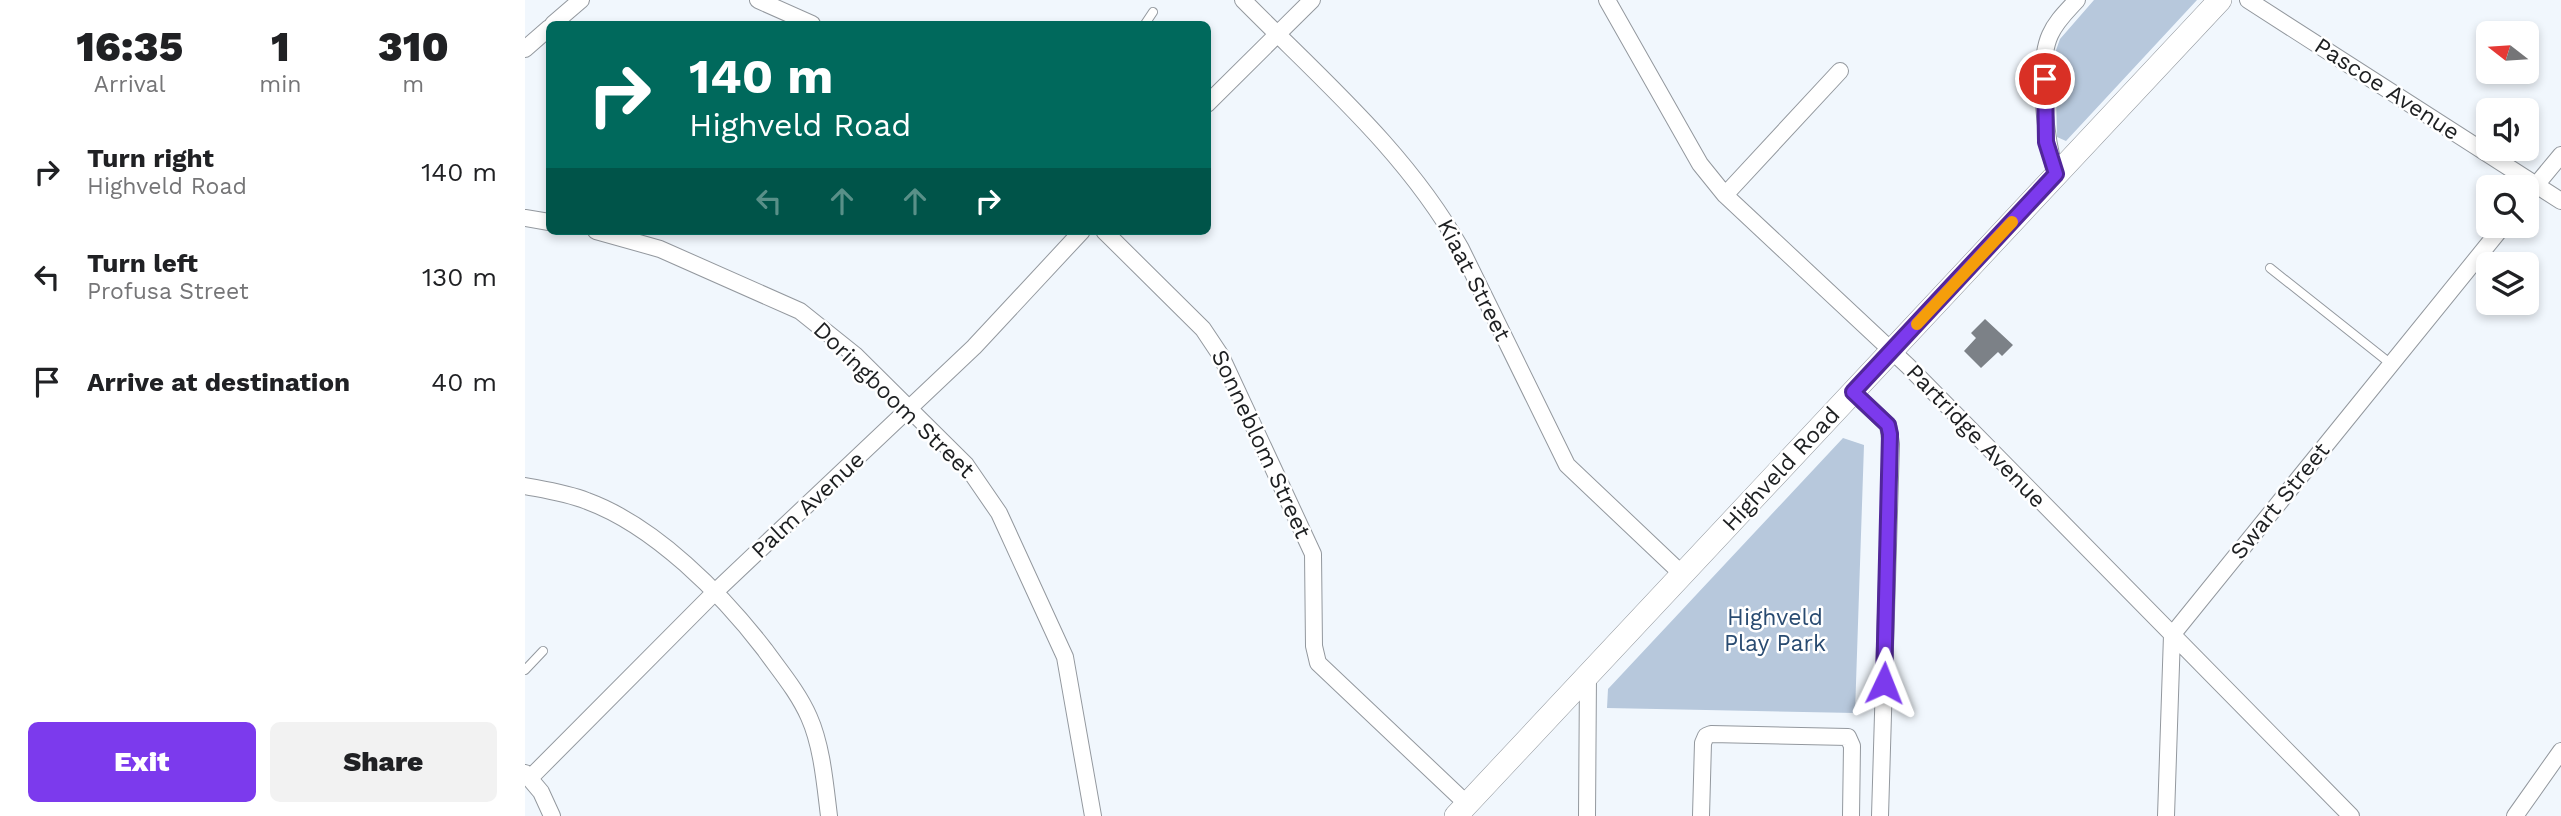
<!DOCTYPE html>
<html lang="en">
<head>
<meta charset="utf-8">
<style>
	body { margin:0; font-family:"Work Sans",sans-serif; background:#f2f2f2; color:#202124; height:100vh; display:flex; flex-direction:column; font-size:26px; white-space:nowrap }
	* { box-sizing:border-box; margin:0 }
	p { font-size:23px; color:#757577 }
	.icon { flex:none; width:38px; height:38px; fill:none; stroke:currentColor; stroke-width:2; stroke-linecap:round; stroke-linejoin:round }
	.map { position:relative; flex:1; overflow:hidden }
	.details { display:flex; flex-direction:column; background:#fff; width:525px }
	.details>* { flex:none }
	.guide { position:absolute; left:21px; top:21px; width:665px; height:214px; border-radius:10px; box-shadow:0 4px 10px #0003; background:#00695c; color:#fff; overflow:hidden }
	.needle { width:46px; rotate:287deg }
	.tools { position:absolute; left:1951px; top:21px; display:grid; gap:14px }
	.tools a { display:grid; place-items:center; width:63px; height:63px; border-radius:10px; background:#fff; box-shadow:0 4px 10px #0003; font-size:35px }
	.pin { position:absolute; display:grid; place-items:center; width:60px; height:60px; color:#fff; margin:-30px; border:4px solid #fff; border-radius:50%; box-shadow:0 2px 7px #0007 }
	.me { position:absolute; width:77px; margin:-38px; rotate:2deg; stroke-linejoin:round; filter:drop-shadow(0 0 5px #0008) }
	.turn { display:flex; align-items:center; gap:24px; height:147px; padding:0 28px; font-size:32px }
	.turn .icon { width:91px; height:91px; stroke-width:2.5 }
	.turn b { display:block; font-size:49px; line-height:60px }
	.lanes { display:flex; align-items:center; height:66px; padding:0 28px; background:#0003; justify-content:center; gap:35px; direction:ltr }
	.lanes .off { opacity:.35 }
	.eta { display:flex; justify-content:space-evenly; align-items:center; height:119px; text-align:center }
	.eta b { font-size:42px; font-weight:800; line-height:49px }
	.button { display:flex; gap:14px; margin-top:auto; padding:14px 28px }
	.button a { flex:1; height:80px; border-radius:10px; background:#7c3aed; color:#fff; font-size:28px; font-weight:800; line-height:80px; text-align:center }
	.button a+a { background:#f2f2f2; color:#202124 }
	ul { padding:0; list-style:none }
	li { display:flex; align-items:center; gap:21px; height:105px; padding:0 28px }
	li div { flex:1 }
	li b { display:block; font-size:26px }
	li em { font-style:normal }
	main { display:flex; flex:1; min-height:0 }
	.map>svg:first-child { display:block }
</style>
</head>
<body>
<main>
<section class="details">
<div class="eta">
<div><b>16:35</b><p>Arrival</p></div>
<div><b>1</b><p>min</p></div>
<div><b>310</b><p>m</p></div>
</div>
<ul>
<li><svg class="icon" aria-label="right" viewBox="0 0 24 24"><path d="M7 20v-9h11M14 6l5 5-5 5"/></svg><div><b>Turn right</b><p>Highveld Road</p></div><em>140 m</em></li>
<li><svg class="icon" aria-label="left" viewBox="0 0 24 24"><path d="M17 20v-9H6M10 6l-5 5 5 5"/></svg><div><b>Turn left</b><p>Profusa Street</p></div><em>130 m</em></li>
<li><svg class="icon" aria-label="arrive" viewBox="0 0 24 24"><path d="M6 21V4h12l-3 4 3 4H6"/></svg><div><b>Arrive at destination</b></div><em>40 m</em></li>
</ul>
<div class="button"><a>Exit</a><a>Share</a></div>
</section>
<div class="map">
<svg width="2036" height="816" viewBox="0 0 2036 816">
	<rect width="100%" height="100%" fill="#f1f7fd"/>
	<path fill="#b7c8dc" d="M1569,0h103l-131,141 -9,-4 -2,-84 5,-14z
		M1318,438l21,7 -9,268 -248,-5 1,-19z"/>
	<path fill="#7c8187" d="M1460,319l28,26 -11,11 -4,-4 -17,16 -17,-17 12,-13 -5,-5z"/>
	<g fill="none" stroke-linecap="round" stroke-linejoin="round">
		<g stroke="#93989e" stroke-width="10">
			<path id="lane" d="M620,24l8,-12
				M1745,268l121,96
				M0,670l18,-19"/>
		</g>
		<g stroke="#93989e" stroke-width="18">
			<path id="street" d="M233,0l54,24
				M718,0c77,78 164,152 218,249l106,216 115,109
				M1082,0l93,164 25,31 183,171 443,450
				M1723,0l313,201
				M28,24l28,-24
				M0,49l24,-21
				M682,104l105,-104
				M1531,174c-10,-32 -20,-108 -6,-139 6,-14 17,-24 27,-35
				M1200,195l115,-124
				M2002,196l34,-41
				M0,218l24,4
				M71,231l64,18 140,62 55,44 111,110 33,48 66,144 28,159
				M579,231l99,98 18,27 92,198 1,92 4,17 149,141
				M1328,392l35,33 3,19 -11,372
				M0,486c21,4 42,7 62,15 68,25 135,93 178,149 15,21 33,42 44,67 13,29 16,67 20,99
				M0,773l16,19 11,24
				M6,777l185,-186 258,-244 108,-116
				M1062,816l1,-141
				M1176,816l2,-73 3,-7 5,-2 137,3 4,9 -1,70
				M1641,816l6,-181 331,-409
				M1990,816l46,-65"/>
		</g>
		<g stroke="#93989e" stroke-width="24">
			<path id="secondary" d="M931,816l764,-816"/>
		</g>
		<use href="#lane" stroke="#fff" stroke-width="8"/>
		<use href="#street" stroke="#fff" stroke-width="16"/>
		<use href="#secondary" stroke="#fff" stroke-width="23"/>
	</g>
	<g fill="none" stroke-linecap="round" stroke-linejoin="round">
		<g stroke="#51269a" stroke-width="18">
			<path id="route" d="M1359,683l6,-249 -2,-9 -35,-33 203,-218 -10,-32 -1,-63"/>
		</g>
		<use href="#route" stroke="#7c3aed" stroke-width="12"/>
		<path stroke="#f59e0b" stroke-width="12" d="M1392,324l95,-102"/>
	</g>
	<g text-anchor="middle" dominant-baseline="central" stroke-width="5" stroke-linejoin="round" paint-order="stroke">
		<g font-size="23" fill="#1d1f21" stroke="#fff">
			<text transform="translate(1862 89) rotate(33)">Pascoe Avenue</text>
			<text transform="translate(949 280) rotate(63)">Kiaat Street</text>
			<text transform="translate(369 400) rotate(44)">Doringboom Street</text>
			<text transform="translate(1451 436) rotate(46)">Partridge Avenue</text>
			<text transform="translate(736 444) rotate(65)">Sonneblom Street</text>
			<text transform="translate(1256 469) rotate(-47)">Highveld Road</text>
			<text transform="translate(1755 501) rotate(-51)">Swart Street</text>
			<text transform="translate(283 505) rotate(-43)">Palm Avenue</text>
		</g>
		<g font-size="23" fill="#294b71" stroke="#fff">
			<text x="1250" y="617">Highveld<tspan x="1250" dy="26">Play Park</tspan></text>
		</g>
	</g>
</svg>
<div class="tools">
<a><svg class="needle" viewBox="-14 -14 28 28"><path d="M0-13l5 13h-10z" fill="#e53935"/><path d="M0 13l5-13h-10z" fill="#757577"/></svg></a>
<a><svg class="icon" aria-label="sound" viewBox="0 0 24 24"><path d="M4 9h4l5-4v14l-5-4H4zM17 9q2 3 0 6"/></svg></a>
<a><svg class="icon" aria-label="search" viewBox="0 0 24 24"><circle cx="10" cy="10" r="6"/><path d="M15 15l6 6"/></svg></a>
<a><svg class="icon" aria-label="layers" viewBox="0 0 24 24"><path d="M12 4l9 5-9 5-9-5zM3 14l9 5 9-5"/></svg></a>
</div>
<div class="pin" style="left:1520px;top:79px;background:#d93025"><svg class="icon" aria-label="arrive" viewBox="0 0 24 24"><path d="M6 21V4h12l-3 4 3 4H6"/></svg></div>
<svg class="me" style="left:1359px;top:683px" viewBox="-20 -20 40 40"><path d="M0-17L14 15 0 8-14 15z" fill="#7c3aed" stroke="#fff" stroke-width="4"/></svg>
<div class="guide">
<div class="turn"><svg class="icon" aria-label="right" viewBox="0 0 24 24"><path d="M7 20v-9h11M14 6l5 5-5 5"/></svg><div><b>140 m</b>Highveld Road</div></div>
<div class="lanes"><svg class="icon off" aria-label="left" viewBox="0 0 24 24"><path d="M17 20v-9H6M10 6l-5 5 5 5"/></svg><svg class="icon off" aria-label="ahead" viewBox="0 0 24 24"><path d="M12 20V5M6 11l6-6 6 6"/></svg><svg class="icon off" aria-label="ahead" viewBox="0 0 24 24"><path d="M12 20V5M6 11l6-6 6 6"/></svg><svg class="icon" aria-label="right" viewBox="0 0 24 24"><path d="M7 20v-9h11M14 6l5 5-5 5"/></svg></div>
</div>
</div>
</main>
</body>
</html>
